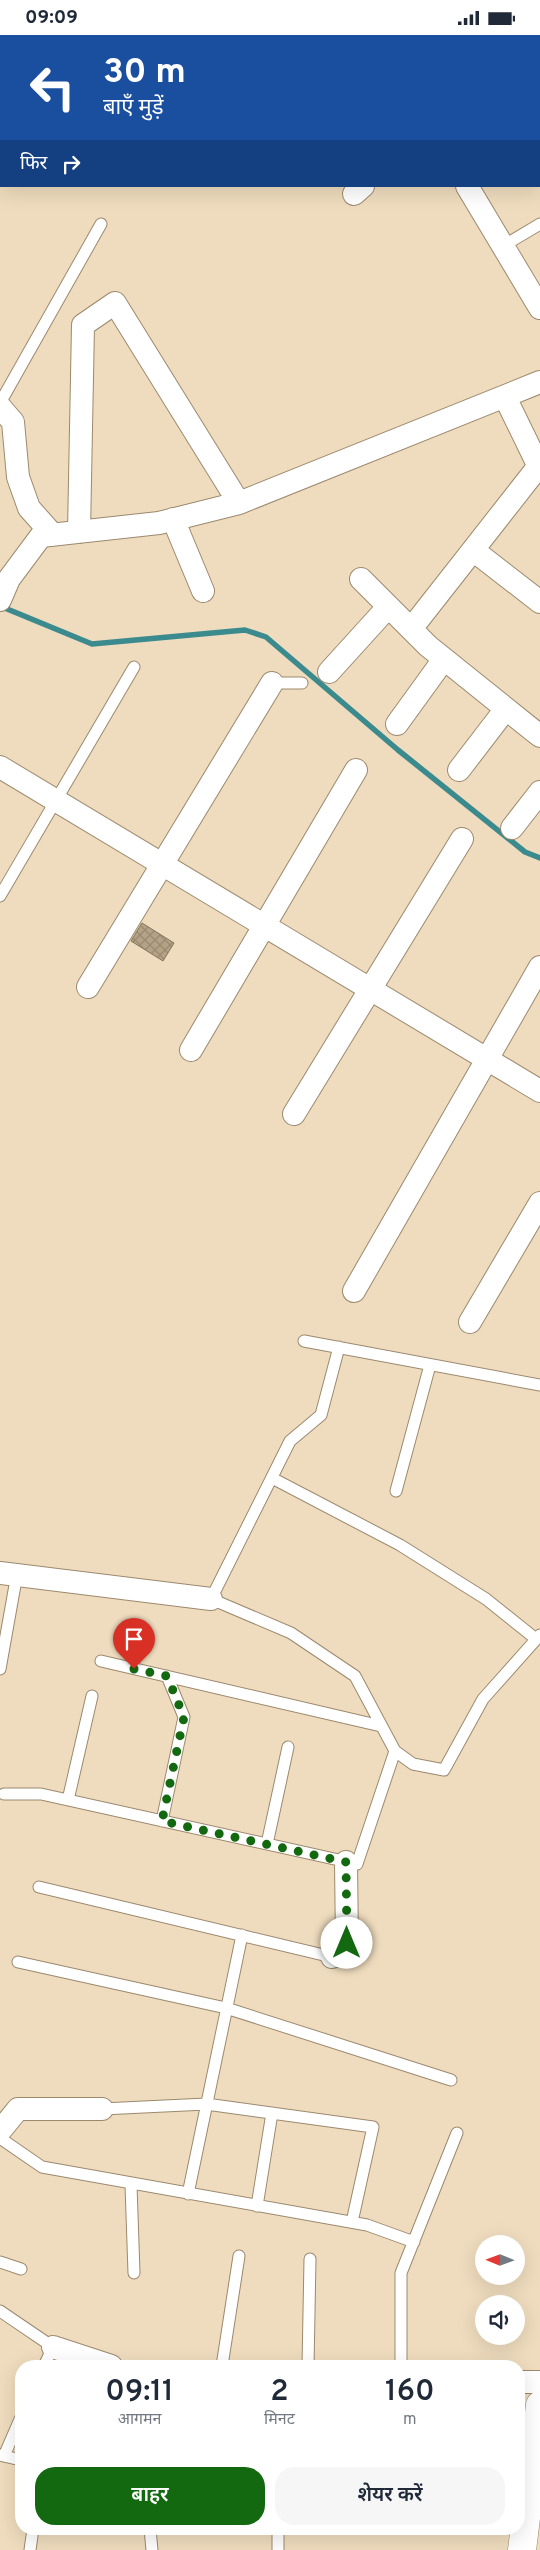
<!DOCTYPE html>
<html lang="hi">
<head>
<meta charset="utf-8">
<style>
	body { margin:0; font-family:Overpass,"Noto Sans Devanagari",sans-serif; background:#f6f6f7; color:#1f2937; height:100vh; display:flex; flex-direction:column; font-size:19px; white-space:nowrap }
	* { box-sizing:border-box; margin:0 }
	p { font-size:16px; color:#747a83 }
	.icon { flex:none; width:28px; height:28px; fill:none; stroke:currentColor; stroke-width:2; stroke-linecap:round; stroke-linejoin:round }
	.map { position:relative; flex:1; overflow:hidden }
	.drawer { position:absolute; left:15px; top:2325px; width:510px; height:175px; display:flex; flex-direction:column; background:#fff; border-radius:20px; box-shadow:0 5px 20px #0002 }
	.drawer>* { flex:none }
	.guide { position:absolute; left:0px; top:0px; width:540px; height:152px; box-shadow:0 5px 20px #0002; background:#1a4fa0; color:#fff; overflow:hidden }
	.needle { width:32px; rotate:271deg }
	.buttons { position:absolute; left:475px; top:2200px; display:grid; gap:10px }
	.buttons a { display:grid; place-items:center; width:50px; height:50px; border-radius:50%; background:#fff; box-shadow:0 5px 20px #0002; font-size:25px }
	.pin { position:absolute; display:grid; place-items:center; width:42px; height:42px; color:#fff; margin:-51px -21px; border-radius:50% 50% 50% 0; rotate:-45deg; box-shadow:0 0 5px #0007 }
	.pin .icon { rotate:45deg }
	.me { position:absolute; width:55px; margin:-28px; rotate:0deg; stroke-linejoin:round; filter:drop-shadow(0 0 4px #0008) }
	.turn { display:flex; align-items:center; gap:18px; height:105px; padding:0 20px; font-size:22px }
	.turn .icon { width:65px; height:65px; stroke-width:2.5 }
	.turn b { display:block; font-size:35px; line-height:42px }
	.then { display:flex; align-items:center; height:48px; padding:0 20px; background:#0003; gap:10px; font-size:19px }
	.eta { display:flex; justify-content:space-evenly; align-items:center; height:85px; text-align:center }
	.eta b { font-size:30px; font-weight:600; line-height:35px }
	.primary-button { display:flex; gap:10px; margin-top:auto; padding:10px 20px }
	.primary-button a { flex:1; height:58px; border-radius:20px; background:#13690f; color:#fff; font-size:20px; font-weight:600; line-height:58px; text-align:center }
	.primary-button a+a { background:#f6f6f7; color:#1f2937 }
	.status { display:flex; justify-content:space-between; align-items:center; height:35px; padding:0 25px; background:#fff; direction:ltr }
	.status svg { height:14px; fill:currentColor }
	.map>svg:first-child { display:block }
</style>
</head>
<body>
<div class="status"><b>09:09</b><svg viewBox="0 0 49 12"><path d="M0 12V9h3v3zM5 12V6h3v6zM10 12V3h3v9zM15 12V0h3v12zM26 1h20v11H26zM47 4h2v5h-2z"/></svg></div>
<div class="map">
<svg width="540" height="2515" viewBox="0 0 540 2515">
	<defs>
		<pattern id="building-cross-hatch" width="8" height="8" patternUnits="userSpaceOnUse" patternTransform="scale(1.25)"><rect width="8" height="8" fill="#b4a286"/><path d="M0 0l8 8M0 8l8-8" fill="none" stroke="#9a8a72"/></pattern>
	</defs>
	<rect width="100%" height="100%" fill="#efdcbe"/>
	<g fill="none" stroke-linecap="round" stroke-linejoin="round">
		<path stroke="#3b8a8e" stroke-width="5.5" d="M0,571l92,38 153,-14 21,7 132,113 127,102 15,6"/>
	</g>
	<path fill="url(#building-cross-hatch)" stroke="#857459" d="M142,888l32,20 -11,18 -32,-20z"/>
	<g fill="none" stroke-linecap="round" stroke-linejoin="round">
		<g stroke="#9c896e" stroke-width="13">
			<path id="service" d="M539,18l1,-1
				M503,211l37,-22
				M0,368l101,-179
				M272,648h30
				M0,861l134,-229
				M304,1306l236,44
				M339,1312l-18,68 -31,26 -79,158 80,34 64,43 40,75 18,13 31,6 39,-71 57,-64
				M272,1443l128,67 86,54 50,40
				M396,1456l34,-126
				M101,1626l280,65
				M0,1634l17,-95
				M4,1759h37l316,70 38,-113
				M68,1765l24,-104
				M162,1786l22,-104 -17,-41
				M267,1809l21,-97
				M39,1852l293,70
				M18,1927l208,46 225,72
				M102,2074l104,-5 167,23 -21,95
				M0,2103l42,29 325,58 47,17
				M131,2150l3,88
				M188,2159l54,-259
				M257,2171l15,-93
				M0,2227l21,7
				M0,2276l53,36 -9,19
				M222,2331l17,-110
				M308,2331l2,-107
				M401,2331v-93l56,-140
				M0,2420l21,5
				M4,2421l17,-39
				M150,2494l2,21
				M30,2515l3,-21
				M278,2515v-21"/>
		</g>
		<g stroke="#9c896e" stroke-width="24">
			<path id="minor" d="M383,0l1,1
				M250,1l1,-1
				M539,115l1,-1
				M467,151l73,122
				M354,159l9,-8
				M505,362l35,72
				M0,372l13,15 5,55 11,31 24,27
				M173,484l30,72
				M79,497l4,-207 32,-22 124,200
				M473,515l67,52
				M361,544l67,67 112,90
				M0,565l9,-21 32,-43 118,-13 80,-20 301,-121
				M411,594l127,-162
				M329,637l59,-65
				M397,689l47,-65
				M0,732l540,324
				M459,735l46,-60
				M512,793l28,-36
				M88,952l184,-304
				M191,1015l165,-280
				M294,1079l168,-275
				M354,1256l186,-324
				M470,1287l70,-119
				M0,1538l211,26
				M332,1922l15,-14 -1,-81
				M0,2096l18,-22h84
				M53,2312l58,19
				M519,2347h21"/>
		</g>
		<g stroke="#9c896e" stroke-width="29">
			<path id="tertiary" d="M522,2515l18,-145"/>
		</g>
		<use href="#service" stroke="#fff" stroke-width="11"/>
		<use href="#minor" stroke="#fff" stroke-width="22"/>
		<use href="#tertiary" stroke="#fff" stroke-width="28"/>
	</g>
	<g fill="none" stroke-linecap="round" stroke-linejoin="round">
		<path stroke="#13690f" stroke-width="9" stroke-dasharray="0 16.2" d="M134,1634l33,7 17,41 -22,104 184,41 1,81"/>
	</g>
</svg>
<div class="buttons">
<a><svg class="needle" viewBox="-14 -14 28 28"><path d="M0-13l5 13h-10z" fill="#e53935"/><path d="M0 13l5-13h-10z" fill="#747a83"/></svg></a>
<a><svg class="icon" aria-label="sound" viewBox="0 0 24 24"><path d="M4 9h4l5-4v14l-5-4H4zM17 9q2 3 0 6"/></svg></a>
</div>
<div class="pin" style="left:134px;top:1634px;background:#d93025"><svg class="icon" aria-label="arrive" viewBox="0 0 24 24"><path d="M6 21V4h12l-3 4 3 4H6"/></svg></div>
<svg class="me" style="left:347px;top:1908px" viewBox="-20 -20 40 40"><circle r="19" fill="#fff"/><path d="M0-13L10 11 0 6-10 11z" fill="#13690f"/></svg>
<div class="guide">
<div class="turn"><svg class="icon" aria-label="left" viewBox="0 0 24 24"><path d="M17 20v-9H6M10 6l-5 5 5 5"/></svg><div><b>30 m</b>बाएँ मुड़ें</div></div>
<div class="then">फिर<svg class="icon" aria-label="right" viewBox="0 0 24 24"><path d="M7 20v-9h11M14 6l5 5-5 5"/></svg></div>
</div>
<section class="drawer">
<div class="eta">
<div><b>09:11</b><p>आगमन</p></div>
<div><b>2</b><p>मिनट</p></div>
<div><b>160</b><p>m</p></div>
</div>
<div class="primary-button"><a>बाहर</a><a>शेयर करें</a></div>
</section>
</div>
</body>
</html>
